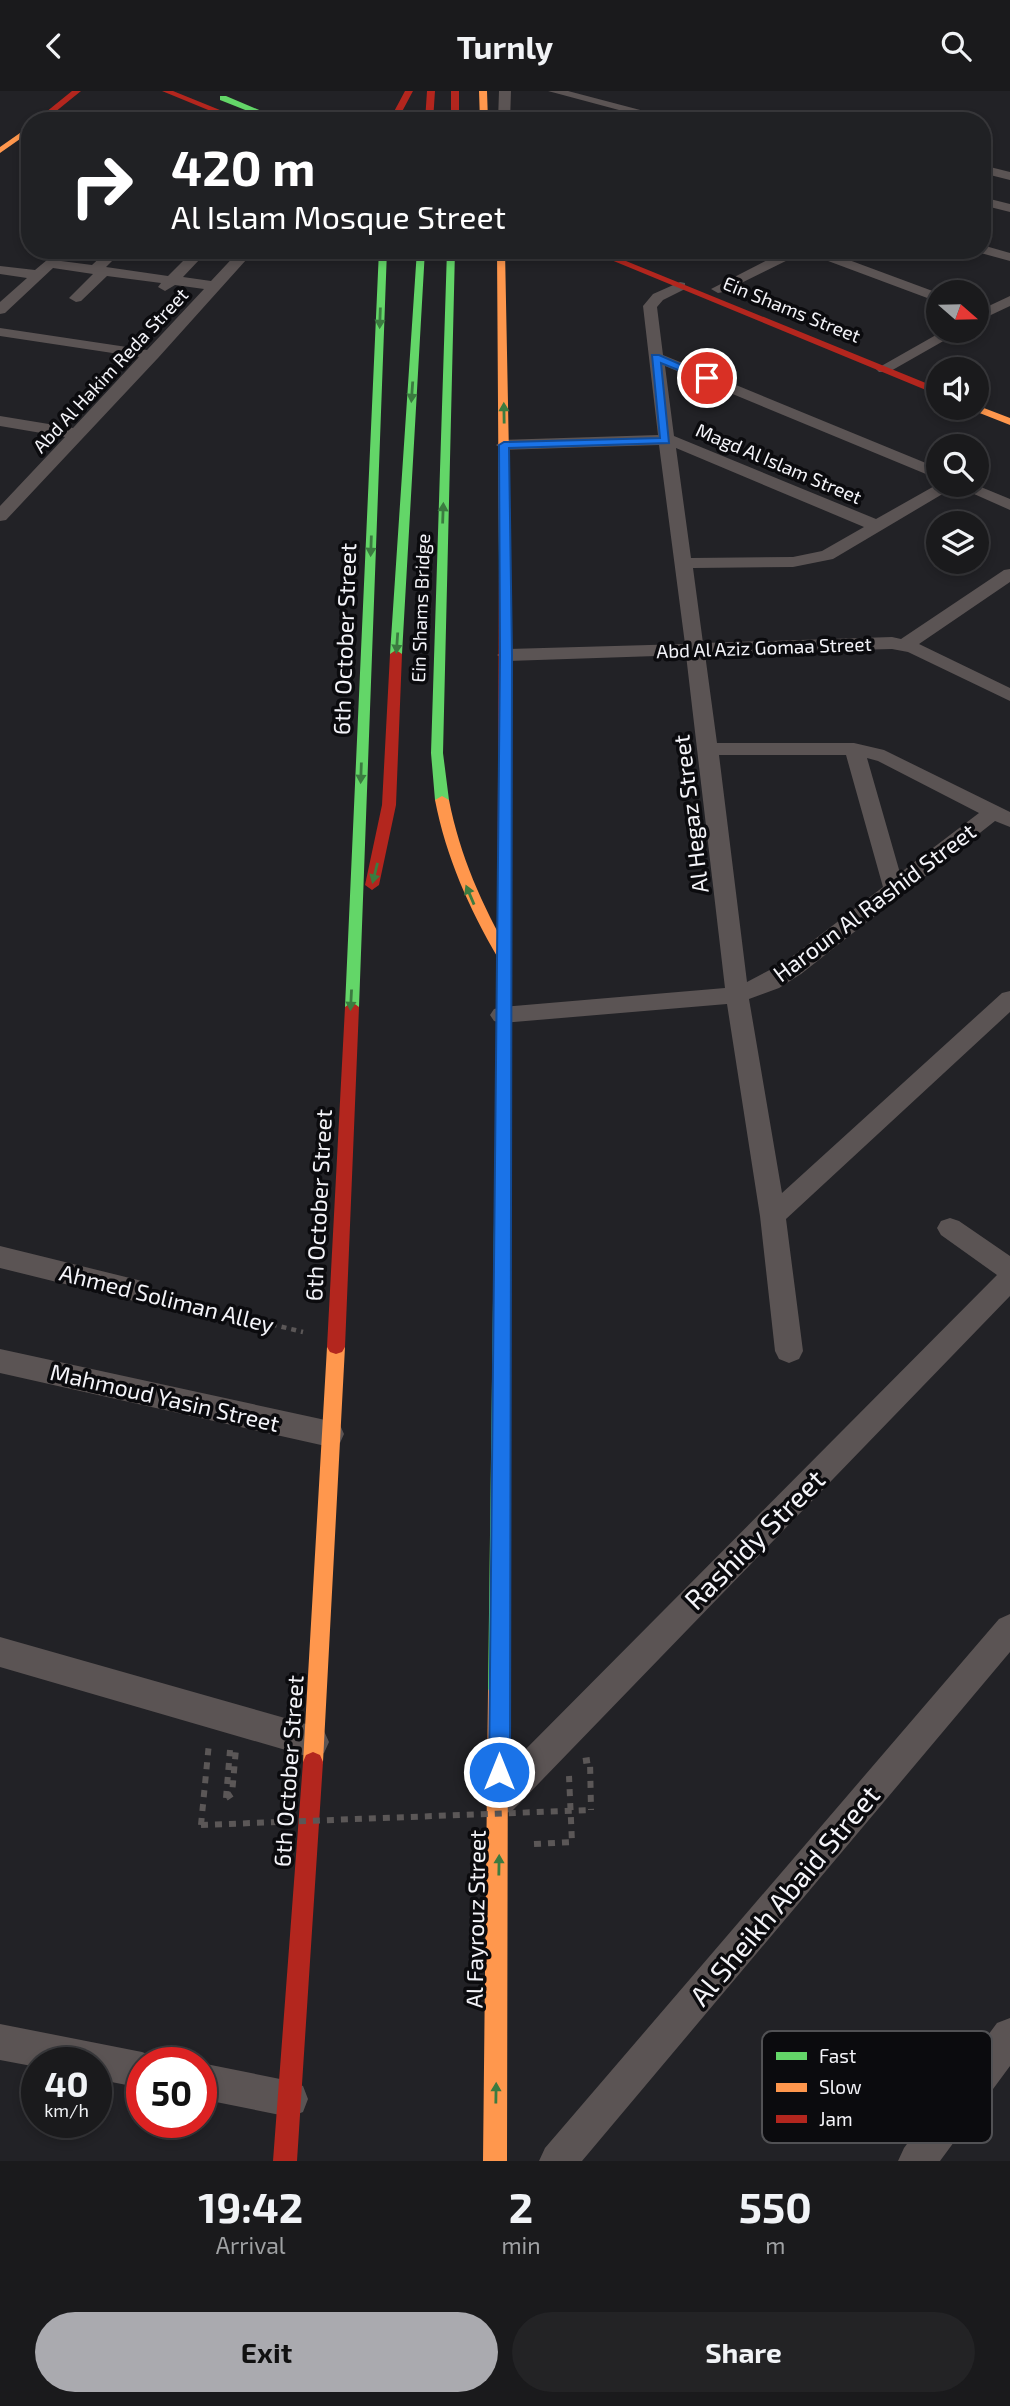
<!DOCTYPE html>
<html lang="en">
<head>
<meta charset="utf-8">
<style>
	body { margin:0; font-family:"Exo 2",sans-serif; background:#232325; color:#f1f3f6; height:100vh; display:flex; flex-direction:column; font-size:26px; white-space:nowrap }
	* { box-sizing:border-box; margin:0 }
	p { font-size:23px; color:#9fa1a3 }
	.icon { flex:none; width:38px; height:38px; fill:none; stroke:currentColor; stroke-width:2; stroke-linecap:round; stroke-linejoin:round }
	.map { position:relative; height:2070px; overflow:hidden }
	.drawer { display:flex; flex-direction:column; background:#1a1a1c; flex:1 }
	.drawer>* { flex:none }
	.hud { position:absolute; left:21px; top:21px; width:970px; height:147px; border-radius:28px; box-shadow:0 4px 10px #0003,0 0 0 2px #38383b; background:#202124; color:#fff; overflow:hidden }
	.needle { width:46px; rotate:110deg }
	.controls { position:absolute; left:926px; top:189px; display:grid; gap:14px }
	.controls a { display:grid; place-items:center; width:63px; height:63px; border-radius:50%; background:#1a1a1c; box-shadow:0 4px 10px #0003,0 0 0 2px #38383b; font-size:35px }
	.speed { position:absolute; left:21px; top:1956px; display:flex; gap:14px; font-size:35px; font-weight:700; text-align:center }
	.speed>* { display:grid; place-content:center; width:91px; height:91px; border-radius:50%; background:#1a1a1c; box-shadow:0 4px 10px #0003,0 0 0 2px #38383b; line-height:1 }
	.speed small { font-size:18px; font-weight:400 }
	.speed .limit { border:10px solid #d22; background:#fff; color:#111 }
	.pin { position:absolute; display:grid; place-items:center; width:60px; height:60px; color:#fff; margin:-30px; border:4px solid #fff; border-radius:50%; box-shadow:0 2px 7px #0007 }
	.me { position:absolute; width:77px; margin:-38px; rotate:0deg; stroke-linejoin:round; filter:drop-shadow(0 0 5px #0008) }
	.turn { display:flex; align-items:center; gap:24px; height:147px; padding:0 35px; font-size:32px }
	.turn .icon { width:91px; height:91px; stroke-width:2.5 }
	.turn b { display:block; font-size:49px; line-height:60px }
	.eta { display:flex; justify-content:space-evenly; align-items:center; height:119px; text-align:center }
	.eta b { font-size:42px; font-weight:700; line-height:49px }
	.action { display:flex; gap:14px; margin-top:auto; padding:14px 35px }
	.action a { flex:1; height:80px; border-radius:42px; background:#aaaaaf; color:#111; font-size:28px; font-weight:700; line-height:80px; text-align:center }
	.action a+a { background:#232325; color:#f1f3f6 }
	header { display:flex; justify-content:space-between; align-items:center; height:91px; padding:0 35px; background:#1a1a1c; font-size:32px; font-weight:700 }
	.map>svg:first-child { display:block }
</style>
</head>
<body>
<header><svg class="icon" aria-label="back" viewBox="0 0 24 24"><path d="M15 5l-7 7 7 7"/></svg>Turnly<svg class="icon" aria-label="search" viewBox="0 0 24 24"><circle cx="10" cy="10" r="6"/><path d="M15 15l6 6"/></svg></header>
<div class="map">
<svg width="1010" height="2070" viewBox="0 0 1010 2070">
	<rect width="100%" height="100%" fill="#222226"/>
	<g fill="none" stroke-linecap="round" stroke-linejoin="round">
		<path stroke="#5b5757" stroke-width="4.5" stroke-dasharray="5 5" stroke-linecap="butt" d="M165,1207l138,34"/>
		<path stroke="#5b5757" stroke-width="6" stroke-dasharray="7 7" stroke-linecap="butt" d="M583,1670l7,-1 1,50
			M226,1707l4,-48
			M226,1707l6,-4 4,-45
			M201,1734l8,-82
			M534,1753l38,-2 -3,-66"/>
		<path fill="#5b5454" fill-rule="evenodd" d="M499,0h12l-1,30h-12z
			M548,0h20l114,30h-22z
			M982,74l28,7v8l-28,-7z
			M982,106l28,7v8l-28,-7z
			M982,154l28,8v8l-33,-9 5,-2z
			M59,159l9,4 -7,7 31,4 16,-15h15l-17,17 62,9 20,-20 5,-1 7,4 -17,18 28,4 29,-31h15l-97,108 -152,162 -6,1v-15l65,-69 -65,-11v-10l73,12 66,-71 -139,-21v-8l147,22 57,-61 -29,-4 -10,6 -7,-4 3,-4 -54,-7 -26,25 -5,1 -7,-4 24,-24 -40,-6 -48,45 -5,1v-12l27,-24 -27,-4v-8l35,4z
			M642,159h18l-16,10h-10v-6z
			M787,159h35l116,43v9l-134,-50 -81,40 -5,1 -7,-4z
			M680,191l5,1v6l-22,11 -6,7 6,48 275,113v11l-273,-113 9,70 202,83 62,-35 38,1 34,14v11l-54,-24 -123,73 -40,8 -100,1 10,75 189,-6 9,2 103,-69 6,-1v13l-91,62 91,44v13l-102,-49 -16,-3 -187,5 12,89h137l30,7 126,62v15l-15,-6 -194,153 -22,14 -30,11 33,194 220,-200 8,-2v21l-224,207 17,132 -4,8 -10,4 -10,-4 -4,-8 -15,-135 -33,-212 -225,19 -8,-2 -4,-6 4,-6 8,-2 223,-19 -39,-333 -180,6 -9,-6 9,-6 179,-5 -26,-199 -155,5 -8,-5 8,-5 154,-5 -15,-129 10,-12zM676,357l188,79 -42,24 -29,6 -102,1zM719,664h127l37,132 -98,75 -38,20zM867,667l11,3 101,52 -79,60z
			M1010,205v10l-34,16v-10z
			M943,240h18l-72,41h-10l-3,-3z
			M950,1127l9,3 51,35v40l-498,515 -12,4 -12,-4 -4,-12 4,-12 509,-512 -56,-40 -4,-7 4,-7z
			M0,1155l138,34 9,3 4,8 -4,8 -9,3 -138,-34z
			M0,1258l330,72 10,4 4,9 -4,9 -10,4 -330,-74z
			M1010,1523v38l-428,509h-43l6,-13 454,-529z
			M0,1546l313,89 11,5 5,11 -5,11 -11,5 -313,-91z
			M1010,1927v48l-70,95h-42l6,-13 93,-125z
			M0,1933l142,28 13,5 2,6h-15v25l-46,-9v-16h-59v4l-37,-7z
			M200,1972h1l89,18 13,5 5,13 -5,13 -13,5 -89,-18z"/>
		<path fill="#63d668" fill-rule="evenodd" d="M220,5h6l59,25h-12l-53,-21z
			M379,159h8l-28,757 -7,5 -7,-5z
			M417,159h8l-23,404 -6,4 -6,-4z
			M447,159h8l-12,503 6,47 -7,4 -7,-4 -4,-47z
			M504,893l7,5 -3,702 -3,7 -7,3 -7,-3 -3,-7 9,-702z"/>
		<path fill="#ff974d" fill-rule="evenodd" d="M479,0h8l1,30h-8z
			M30,35v6l-30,21v-6z
			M497,159h8l6,308 -6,3 -6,-3z
			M976,314l34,13v7l-38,-15 -1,-2h5z
			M442,705l7,4c11,56 33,105 61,154l-2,4h-10c-29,-50 -52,-101 -63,-158z
			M336,1249l6,2 3,5 -22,415 -3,7 -7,3 -7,-3 -3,-7 24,-415 3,-5z
			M498,1590l7,3 3,7 -1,470h-24l5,-470 3,-7z"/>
		<path fill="#b3261e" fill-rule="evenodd" d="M72,0h9l-37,30h-9z
			M162,0h11l74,30h-12z
			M405,0h8l-16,30h-8z
			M427,0h8l-2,30h-8z
			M451,0h8v30h-8z
			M587,159h12l339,138v7z
			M505,464l6,3v431l-7,5 -7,-5 2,-431z
			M396,559l6,4 -6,151 -17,80 -7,5 -7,-5 17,-80 8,-151z
			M352,911l7,5 -14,340 -3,5 -6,2 -6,-2 -3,-5 18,-340z
			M313,1661l7,3 3,7 -26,399h-24l30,-399 3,-7z"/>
		<path stroke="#5b5757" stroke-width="6" stroke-dasharray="7 7" stroke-linecap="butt" d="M201,1734l390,-15"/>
	</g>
	<defs><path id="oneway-solid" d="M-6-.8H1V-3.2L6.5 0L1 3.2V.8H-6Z" transform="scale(1.75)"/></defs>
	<g fill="#3b7b40">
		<use href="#oneway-solid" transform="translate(380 227) rotate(92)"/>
		<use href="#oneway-solid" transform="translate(412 301) rotate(94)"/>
		<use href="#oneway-solid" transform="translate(504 322) rotate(-91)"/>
		<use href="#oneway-solid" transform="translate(443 422) rotate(-88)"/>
		<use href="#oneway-solid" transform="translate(371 455) rotate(92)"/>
		<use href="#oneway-solid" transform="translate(397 552) rotate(94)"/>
		<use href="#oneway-solid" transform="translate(361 682) rotate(92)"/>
		<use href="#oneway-solid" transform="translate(375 782) rotate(104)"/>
		<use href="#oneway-solid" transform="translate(470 804) rotate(-113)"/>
		<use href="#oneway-solid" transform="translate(351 909) rotate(93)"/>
		<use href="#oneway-solid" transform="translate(499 1774) rotate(-89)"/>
		<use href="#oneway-solid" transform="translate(496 2002) rotate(-89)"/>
	</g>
	<path fill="#1a73e8" stroke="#114b97" stroke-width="2" d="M652,264h7l53,23 -9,2 -42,-17 8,80 -160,5 3,207 -2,1117 -3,8 -8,3 -7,-3 -3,-8 11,-1117 -1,-210 5,-3 156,-4z"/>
	<g text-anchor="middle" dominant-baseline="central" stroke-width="7" stroke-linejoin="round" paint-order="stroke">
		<g font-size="19" fill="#f4f4f9" stroke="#0b0b0e">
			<text transform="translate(792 218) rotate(22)">Ein Shams Street</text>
			<text transform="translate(110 279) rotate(-47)">Abd Al Hakim Reda Street</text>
			<text transform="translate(779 372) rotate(23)">Magd Al Islam Street</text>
			<text transform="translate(420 517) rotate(-88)">Ein Shams Bridge</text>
			<text transform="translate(764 556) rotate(-2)">Abd Al Aziz Gomaa Street</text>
		</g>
		<g font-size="23" fill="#f4f4f9" stroke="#0b0b0e">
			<text transform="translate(344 548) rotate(-88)">6th October Street</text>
			<text transform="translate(690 723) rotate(-97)">Al Hegaz Street</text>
			<text transform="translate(874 811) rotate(-37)">Haroun Al Rashid Street</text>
			<text transform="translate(318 1114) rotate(-87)">6th October Street</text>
			<text transform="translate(167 1207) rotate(14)">Ahmed Soliman Alley</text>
			<text transform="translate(165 1306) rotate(13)">Mahmoud Yasin Street</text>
			<text transform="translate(288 1680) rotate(-86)">6th October Street</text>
			<text transform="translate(475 1828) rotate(-89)">Al Fayrouz Street</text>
		</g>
		<g font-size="28" fill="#f4f4f9" stroke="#0b0b0e">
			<text transform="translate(754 1448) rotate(-45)">Rashidy Street</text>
			<text transform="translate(784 1804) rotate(-50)">Al Sheikh Abaid Street</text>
		</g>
	</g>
	<rect x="762" y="1940" width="230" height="112" rx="10" fill="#0b0b0e" stroke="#515154" stroke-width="2"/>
	<rect x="776" y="1961" width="31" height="8" fill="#63d668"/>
	<rect x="776" y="1992" width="31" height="9" fill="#ff974d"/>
	<rect x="776" y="2024" width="31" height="8" fill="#b3261e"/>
	<g font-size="19" fill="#f4f4f9">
		<text x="819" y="1972">Fast</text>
		<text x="819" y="2003">Slow</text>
		<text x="819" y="2035">Jam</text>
	</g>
</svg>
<div class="controls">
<a><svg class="needle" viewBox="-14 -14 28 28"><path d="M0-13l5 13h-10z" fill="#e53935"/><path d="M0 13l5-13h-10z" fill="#9fa1a3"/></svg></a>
<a><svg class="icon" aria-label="sound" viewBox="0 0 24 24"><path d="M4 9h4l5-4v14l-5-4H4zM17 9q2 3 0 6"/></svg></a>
<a><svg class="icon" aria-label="search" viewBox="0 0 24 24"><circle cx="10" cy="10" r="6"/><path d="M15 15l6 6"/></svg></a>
<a><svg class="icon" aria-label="layers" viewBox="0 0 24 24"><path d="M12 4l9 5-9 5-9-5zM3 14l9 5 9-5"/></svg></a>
</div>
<div class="speed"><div>40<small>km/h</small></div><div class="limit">50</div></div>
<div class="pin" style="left:707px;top:287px;background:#d93025"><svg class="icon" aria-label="arrive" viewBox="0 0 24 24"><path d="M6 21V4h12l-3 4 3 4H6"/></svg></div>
<svg class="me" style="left:499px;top:1681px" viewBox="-20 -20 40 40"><circle r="17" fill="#1a73e8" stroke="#fff" stroke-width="3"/><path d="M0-11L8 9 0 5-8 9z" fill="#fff"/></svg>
<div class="hud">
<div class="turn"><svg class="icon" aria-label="right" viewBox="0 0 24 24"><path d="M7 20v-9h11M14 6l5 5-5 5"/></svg><div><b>420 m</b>Al Islam Mosque Street</div></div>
</div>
</div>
<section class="drawer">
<div class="eta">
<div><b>19:42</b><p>Arrival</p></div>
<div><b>2</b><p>min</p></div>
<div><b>550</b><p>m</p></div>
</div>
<div class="action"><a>Exit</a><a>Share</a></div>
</section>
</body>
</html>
